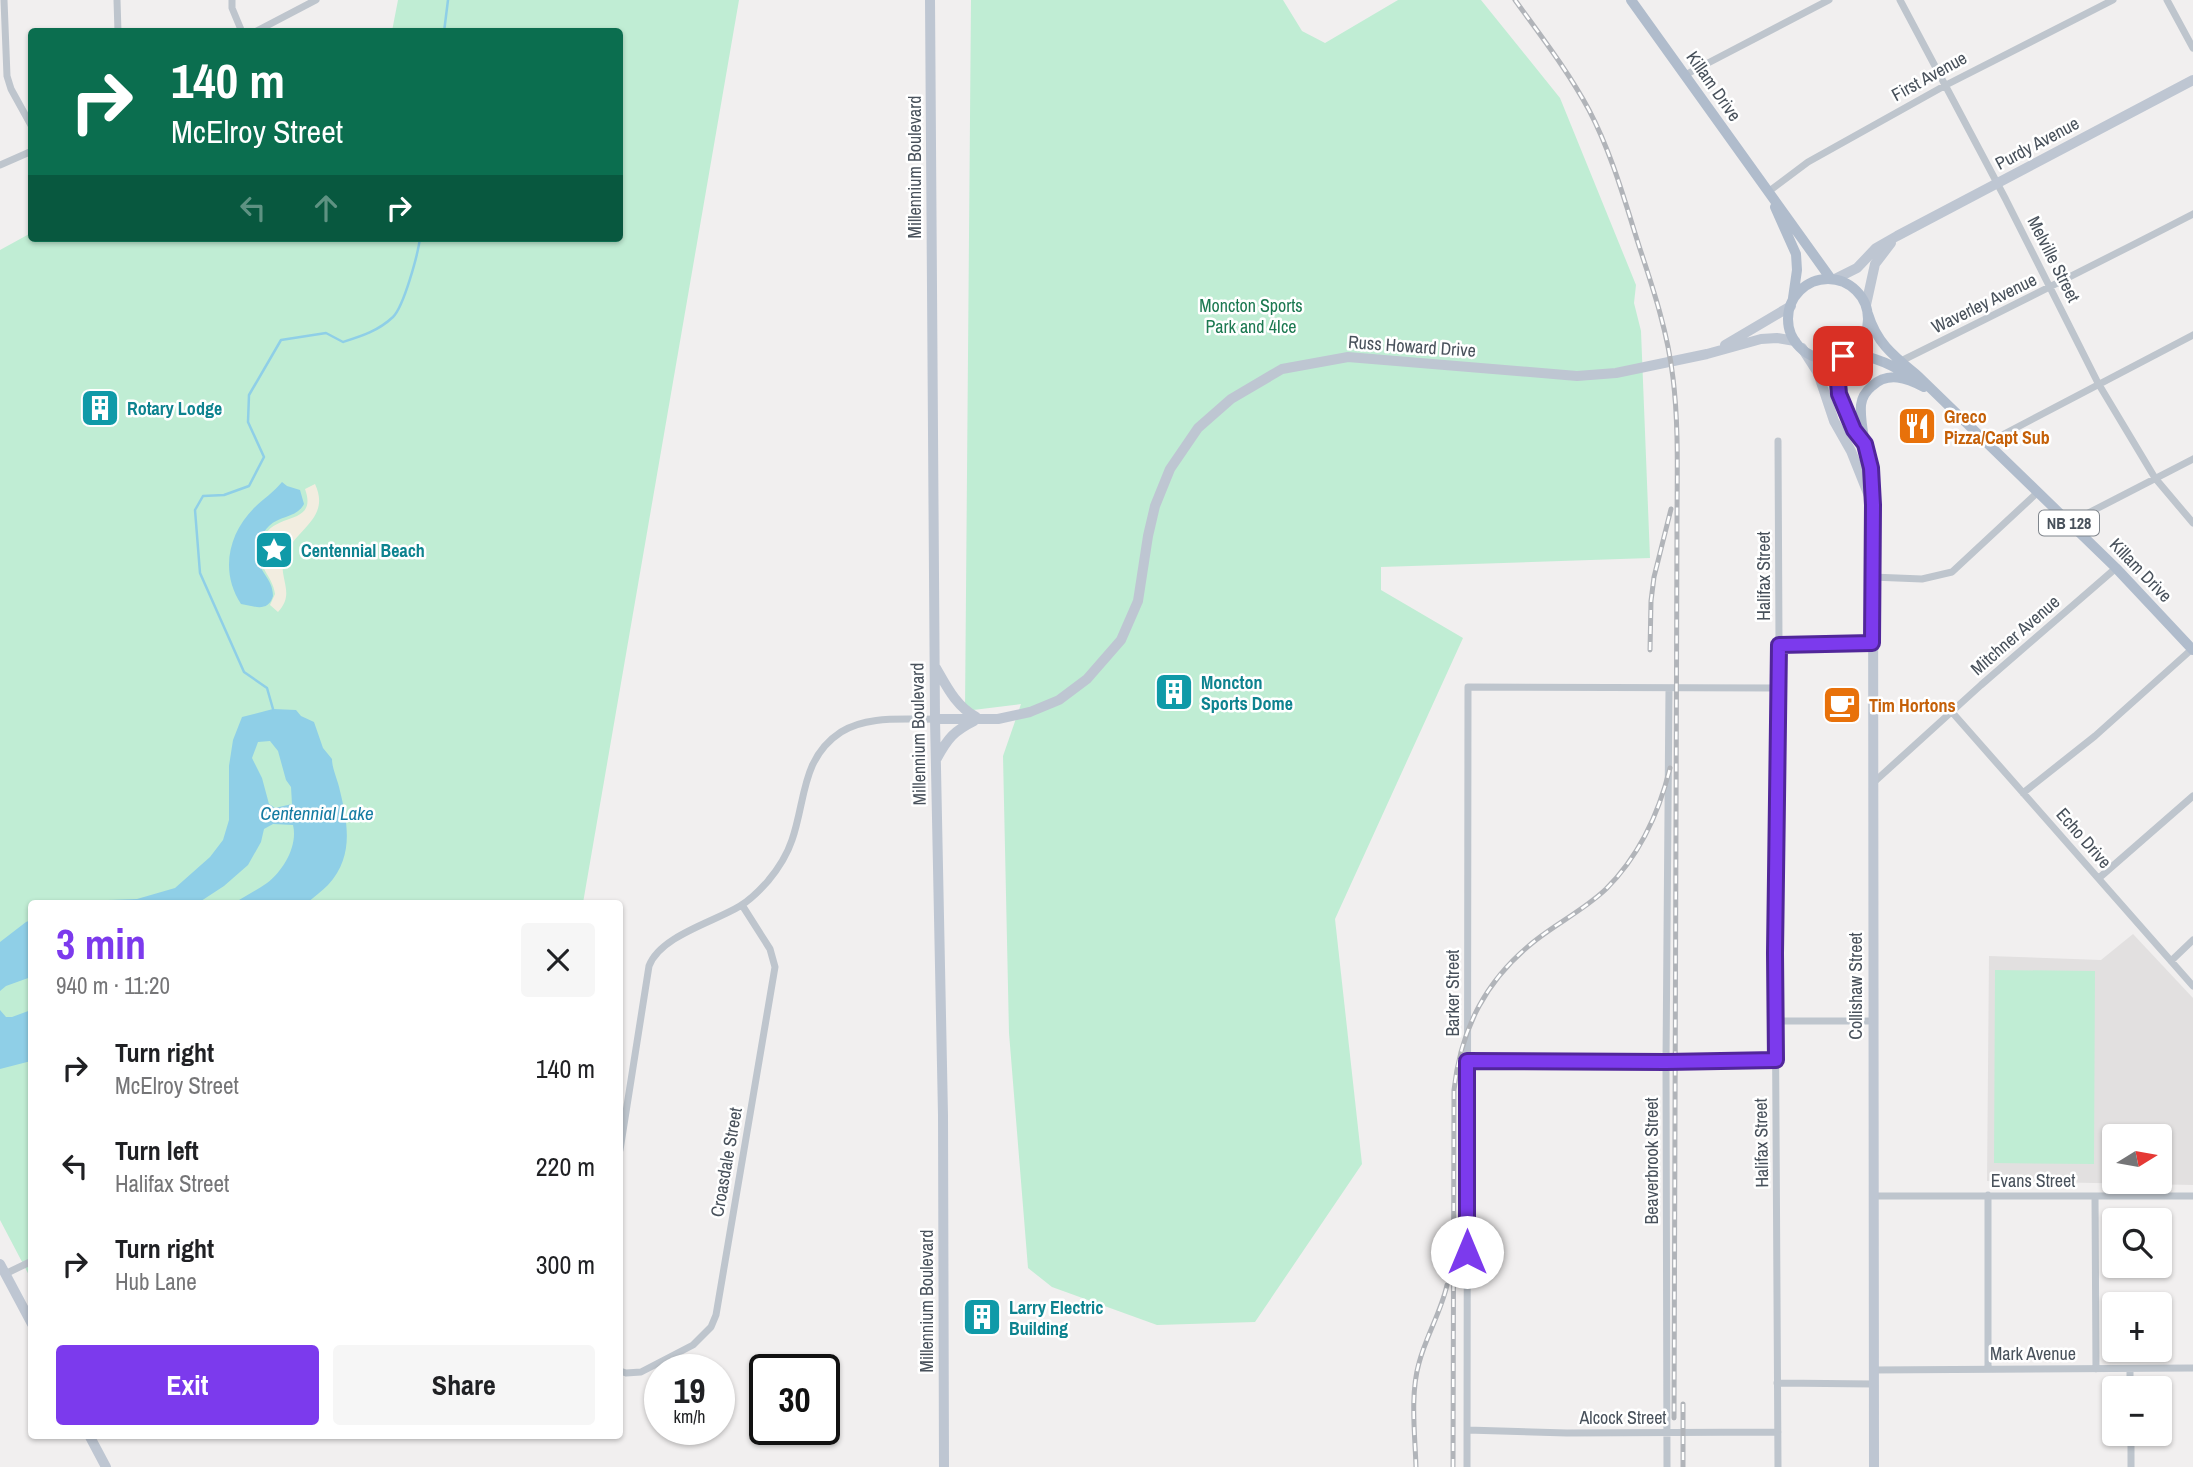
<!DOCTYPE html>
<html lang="en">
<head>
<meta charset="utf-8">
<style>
	body { margin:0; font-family:"Archivo Narrow",sans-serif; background:#f6f6f6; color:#202124; height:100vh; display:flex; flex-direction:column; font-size:26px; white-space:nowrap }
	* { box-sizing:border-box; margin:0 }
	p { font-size:23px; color:#757577 }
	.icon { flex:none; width:38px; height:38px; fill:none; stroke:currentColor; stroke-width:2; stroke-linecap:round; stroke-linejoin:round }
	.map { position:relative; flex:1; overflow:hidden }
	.side { position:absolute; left:28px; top:900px; width:595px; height:539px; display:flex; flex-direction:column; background:#fff; border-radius:7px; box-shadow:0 2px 5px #0004 }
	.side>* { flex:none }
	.banner { position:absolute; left:28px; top:28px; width:595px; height:214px; border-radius:7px; box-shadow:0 2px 5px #0004; background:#0b6e4f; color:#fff; overflow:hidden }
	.needle { width:46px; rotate:79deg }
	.fabs { position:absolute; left:2102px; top:1124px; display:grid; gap:14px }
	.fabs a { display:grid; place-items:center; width:70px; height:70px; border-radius:7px; background:#fff; box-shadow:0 2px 5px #0004; font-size:35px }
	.speed { position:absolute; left:644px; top:1354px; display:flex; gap:14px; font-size:35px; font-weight:700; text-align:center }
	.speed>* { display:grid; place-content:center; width:91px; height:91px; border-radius:50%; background:#fff; box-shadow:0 2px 5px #0004; line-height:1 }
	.speed small { font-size:18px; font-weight:400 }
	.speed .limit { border:4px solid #111; border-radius:10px; background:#fff; color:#111 }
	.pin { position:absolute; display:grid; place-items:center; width:60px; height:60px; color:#fff; margin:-30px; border-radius:14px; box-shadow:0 4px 10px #0006 }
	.me { position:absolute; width:77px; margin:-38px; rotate:0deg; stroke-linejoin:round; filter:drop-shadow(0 0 5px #0008) }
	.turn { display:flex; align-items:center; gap:24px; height:147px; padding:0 28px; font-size:32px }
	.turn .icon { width:91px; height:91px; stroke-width:2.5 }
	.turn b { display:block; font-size:49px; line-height:60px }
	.lanes { display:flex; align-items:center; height:66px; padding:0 28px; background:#0003; justify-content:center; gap:35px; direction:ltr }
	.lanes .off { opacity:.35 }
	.round { display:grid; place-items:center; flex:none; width:74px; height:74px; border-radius:7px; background:#f6f6f6 }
	.head { display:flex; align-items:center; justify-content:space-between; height:119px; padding:0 28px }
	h1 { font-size:42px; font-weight:800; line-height:52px; color:#7c3aed }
	.cta { display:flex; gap:14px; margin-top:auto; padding:14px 28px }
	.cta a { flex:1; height:80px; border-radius:7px; background:#7c3aed; color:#fff; font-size:28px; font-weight:800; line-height:80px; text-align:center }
	.cta a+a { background:#f6f6f6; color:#202124 }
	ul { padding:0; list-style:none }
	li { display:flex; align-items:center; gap:21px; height:98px; padding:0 28px }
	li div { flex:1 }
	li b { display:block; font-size:26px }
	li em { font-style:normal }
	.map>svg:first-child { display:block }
</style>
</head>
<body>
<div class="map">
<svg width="2193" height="1467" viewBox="0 0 2193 1467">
	<rect width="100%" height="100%" fill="#f1efef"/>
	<path fill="#e2e0e0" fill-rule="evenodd" d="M2133,934l60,64v187l-206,-4 2,-225 112,4zM2114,1136h46v45h-46z"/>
	<path fill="#c0edd4" d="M398,0h341l-156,903h-551l-1,374h-1l-30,-57v-970l31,-17 1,5h588v-206l-228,-1z
		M971,0h312l19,31 23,12 73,-43h83l79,98 76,187 -2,18 7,28 9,227 -269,9v23l82,48 -128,281 27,245 -107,158 -98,3 -105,-38 -24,-19 -19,-235 -6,-277 18,-52 -56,7z
		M1995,970l100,1 -1,193 -100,-1z"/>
	<path fill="#f2ede0" d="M315,484c16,34 -19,45 -30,71 -9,22 12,37 -7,57l-8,-7 5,-11c-3,-21 -20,-25 -13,-52 8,-32 57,-14 43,-53z"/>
	<path fill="#8fcfe7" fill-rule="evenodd" d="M282,482l5,4 13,4 4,14c-7,14 -24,11 -35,22 -6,6 -9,12 -10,19 -7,25 14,30 14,51 -5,17 -19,10 -32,8 -21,-32 -13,-70 13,-96 9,-9 20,-16 28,-26z
		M273,709l23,1 5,6 13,6 9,26 9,11c0,10 6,21 8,32 8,33 14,66 -12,94 -6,6 -14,12 -21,18h-73c11,-7 23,-13 33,-20 17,-13 31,-38 26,-58l-20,-1 -9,5 -3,13 -13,23 -24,21 -26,17h-103l13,-3 29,-1 38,-11 35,-31 13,-17 6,-20v-54l4,-26 9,-23zM270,741l8,10 8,29 5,7 1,17 -17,4 -6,-4 -7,-26 -10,-20 6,-16z
		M31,920v57l-25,9 -6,5v-49l26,-20z
		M0,1010l6,7h6l19,-7v51l-31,8z"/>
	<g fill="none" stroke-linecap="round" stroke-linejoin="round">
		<path stroke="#8fcfe7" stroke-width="2.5" d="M444,32l4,-32
			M273,709l-6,-21 -23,-16 -44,-99 -5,-63 8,-14 21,-1 25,-9 15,-29 -16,-35 1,-27 32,-55 45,-7 17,9c19,-6 35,-11 50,-25 11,-11 25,-63 27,-79"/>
		<path stroke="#bec5cd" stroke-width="7" d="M4,0l3,76 4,13 21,38
			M117,0l1,32
			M232,0v8l10,24
			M1900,0l105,198 93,185 57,95 38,45
			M2167,0l26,48
			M255,32l61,-32
			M1685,75l144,-75
			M0,165l32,-14
			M1768,192l40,-30 138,-77 167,-85
			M1901,361c97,-48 195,-97 292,-147
			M1778,441l1,203 -4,309 3,514
			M1987,443l206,-108
			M2069,523l124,-64
			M1872,577l50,2 30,-7 86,-80
			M1779,644l93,-1
			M1951,711l242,275
			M1873,783l108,-98 135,-117
			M2023,793l72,-57 97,-87
			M2099,878l94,-82
			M2171,961l22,-21
			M1776,1021h97
			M1467,1061l309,-1
			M620,1150l29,-184c11,-30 65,-44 91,-60 10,-6 20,-16 28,-25 10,-12 19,-26 24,-41 14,-40 9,-82 49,-108 27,-17 63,-12 94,-13
			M1873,1196h320
			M2095,1196l1,173
			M5,1274l27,-13
			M1988,1369v-174
			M2130,1369v19
			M1873,1370l320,-2
			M620,1371l6,2 15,-1 52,-27 18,-18 5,-12 59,-348 -5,-18 -28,-44
			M1777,1383l96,1
			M1467,1430l100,3 211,-1
			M2131,1433v34
			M1467,1467l1,-780 310,1
			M1667,1467l-1,-405 3,-374"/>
		<path stroke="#bec6d2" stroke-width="10" d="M930,0l5,719 8,396 1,352
			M1835,279l22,-11 19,-20 21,-12 296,-156
			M1866,305l9,-41 16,-21
			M1725,345l66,-39
			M1802,348l16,25 16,48 17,30 18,45
			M1843,356c-8,29 -4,46 10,72 4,6 10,11 13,18 7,18 6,40 7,59l1,962
			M936,668c11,19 20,38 40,49
			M935,719h63l32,-7 29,-12 28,-21 34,-39 17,-39 10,-65 7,-30 15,-37 28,-41 33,-29 51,-30 66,-12 229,19 39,-3 91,-19 54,-15 16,-1 18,3
			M937,758c11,-20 17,-27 37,-37
			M0,1264l32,60
			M89,1435l17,32"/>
		<path stroke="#b0bccc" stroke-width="10" d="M1631,0l200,279
			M1775,207l21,47 1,16 -4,28
			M1788 319a40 40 0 1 1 80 0a40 40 0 1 1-80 0Z
			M1868,314c9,30 27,43 50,62l198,192 77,82
			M1846,354c23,0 43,9 62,21
			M1865,444c-2,-12 -5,-26 -4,-39 1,-9 5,-14 11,-19 16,-15 35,-8 52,1"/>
		<g stroke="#b1b4b9" stroke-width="5">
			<path id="rail" d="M1515,0c26,36 53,71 74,110 23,44 36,92 51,139 14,42 28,85 33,129 6,49 4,99 4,148l-3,892
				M1650,650l1,-49 3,-24 17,-68
				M1683,1404v63
				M1416,1467c-1,-32 -6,-73 3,-104 7,-27 22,-51 28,-78
				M1453,1467l1,-377c7,-62 32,-111 82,-150 23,-18 49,-31 70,-51 33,-33 53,-76 64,-121"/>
		</g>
		<use href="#rail" stroke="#fff" stroke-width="2.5" stroke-dasharray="8" stroke-linecap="butt"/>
	</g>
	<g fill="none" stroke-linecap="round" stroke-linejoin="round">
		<g stroke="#51269a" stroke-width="18">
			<path id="route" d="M1467,1252v-191l199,1 110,-2 -1,-107 4,-308 93,-2 1,-138 -2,-37 -6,-24 -11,-14 -15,-36 -1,-12 5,-26"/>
		</g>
		<use href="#route" stroke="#7c3aed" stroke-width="12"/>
	</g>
	<defs>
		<g id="building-square" transform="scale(2.0125)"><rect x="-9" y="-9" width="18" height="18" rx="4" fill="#0f9aa8" stroke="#fff"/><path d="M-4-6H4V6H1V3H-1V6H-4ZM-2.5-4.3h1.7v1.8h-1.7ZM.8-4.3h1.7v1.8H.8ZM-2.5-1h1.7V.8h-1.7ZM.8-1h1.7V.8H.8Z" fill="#fff"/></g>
		<g id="restaurant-square" transform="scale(2.0125)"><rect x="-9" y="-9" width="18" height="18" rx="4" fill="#e8710a" stroke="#fff"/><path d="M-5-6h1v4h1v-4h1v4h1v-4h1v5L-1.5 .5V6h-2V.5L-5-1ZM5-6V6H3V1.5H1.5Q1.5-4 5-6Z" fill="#fff"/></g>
		<g id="sight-square" transform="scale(2.0125)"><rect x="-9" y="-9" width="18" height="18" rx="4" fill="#0f9aa8" stroke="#fff"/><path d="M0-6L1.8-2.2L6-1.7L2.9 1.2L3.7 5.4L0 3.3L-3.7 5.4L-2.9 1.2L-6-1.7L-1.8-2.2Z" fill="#fff"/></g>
		<g id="cafe-square" transform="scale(2.0125)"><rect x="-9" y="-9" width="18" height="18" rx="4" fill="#e8710a" stroke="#fff"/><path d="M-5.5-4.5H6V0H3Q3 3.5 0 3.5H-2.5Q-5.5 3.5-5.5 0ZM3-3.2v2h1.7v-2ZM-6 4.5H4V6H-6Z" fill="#fff"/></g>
	</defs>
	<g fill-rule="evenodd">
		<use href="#building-square" x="100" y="408"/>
		<use href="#restaurant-square" x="1917" y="426"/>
		<use href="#sight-square" x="274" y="550"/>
		<use href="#building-square" x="1174" y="692"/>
		<use href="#cafe-square" x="1842" y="705"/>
		<use href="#building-square" x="982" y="1317"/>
	</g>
	<g text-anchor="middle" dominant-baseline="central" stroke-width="5" stroke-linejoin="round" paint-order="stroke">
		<rect fill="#fff" stroke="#7f858c" stroke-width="2" x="2039" y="510.5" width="60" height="25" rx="5"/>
		<g font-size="16" font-weight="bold" fill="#48515b">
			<text x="2069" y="523">NB 128</text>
		</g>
		<g font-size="18" fill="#48515b" stroke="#fff">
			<text transform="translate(1929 76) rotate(-29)">First Avenue</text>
			<text transform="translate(1714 86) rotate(55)">Killam Drive</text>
			<text transform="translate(2037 143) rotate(-28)">Purdy Avenue</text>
			<text transform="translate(914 167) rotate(-90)">Millennium Boulevard</text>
			<text transform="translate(2054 259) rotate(63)">Melville Street</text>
			<text transform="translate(1984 303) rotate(-26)">Waverley Avenue</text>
			<text transform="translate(1412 346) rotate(4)">Russ Howard Drive</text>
			<text transform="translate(2141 570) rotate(46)">Killam Drive</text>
			<text transform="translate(1763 576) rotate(-90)">Halifax Street</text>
			<text transform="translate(2015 635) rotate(-41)">Mitchner Avenue</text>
			<text transform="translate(918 734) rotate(-91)">Millennium Boulevard</text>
			<text transform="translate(2084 838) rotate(49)">Echo Drive</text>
			<text transform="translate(1855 986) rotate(-90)">Collishaw Street</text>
			<text transform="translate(1452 993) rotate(-90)">Barker Street</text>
			<text transform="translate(1761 1143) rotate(-91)">Halifax Street</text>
			<text transform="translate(1651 1161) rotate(-90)">Beaverbrook Street</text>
			<text transform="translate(726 1162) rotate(-80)">Croasdale Street</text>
			<text x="2033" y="1180">Evans Street</text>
			<text transform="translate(926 1301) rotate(-90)">Millennium Boulevard</text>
			<text x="2033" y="1353">Mark Avenue</text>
			<text x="1623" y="1417">Alcock Street</text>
		</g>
		<g font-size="18" fill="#1c7951" stroke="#fff">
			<text x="1251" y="305">Moncton Sports<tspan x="1251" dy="21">Park and 4Ice</tspan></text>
		</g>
		<g font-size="18" font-weight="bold" fill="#0d838f" stroke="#fff" text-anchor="start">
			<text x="127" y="408">Rotary Lodge</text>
			<text x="301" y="550">Centennial Beach</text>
			<text x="1201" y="682">Moncton<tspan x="1201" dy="21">Sports Dome</tspan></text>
			<text x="1009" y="1307">Larry Electric<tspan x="1009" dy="21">Building</tspan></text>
		</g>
		<g font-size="18" font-weight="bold" fill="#c56008" stroke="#fff" text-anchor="start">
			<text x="1944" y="416">Greco<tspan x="1944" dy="21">Pizza/Capt Sub</tspan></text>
			<text x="1869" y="705">Tim Hortons</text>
		</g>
		<g font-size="19" font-style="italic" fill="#147ba2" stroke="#fff">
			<text x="317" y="813">Centennial Lake</text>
		</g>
	</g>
</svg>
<div class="fabs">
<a><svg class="needle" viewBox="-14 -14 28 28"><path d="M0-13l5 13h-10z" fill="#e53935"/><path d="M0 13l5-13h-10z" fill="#757577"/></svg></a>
<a><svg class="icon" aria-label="search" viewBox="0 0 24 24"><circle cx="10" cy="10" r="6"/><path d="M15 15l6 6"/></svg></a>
<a>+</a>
<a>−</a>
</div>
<div class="speed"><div>19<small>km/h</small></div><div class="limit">30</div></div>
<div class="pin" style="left:1843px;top:356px;background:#d93025"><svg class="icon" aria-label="arrive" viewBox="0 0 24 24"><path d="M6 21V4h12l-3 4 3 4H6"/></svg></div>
<svg class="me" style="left:1467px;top:1252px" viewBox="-20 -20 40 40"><circle r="19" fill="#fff"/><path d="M0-13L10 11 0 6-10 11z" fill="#7c3aed"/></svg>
<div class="banner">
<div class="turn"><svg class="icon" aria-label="right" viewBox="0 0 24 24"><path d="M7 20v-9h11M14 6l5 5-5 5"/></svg><div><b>140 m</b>McElroy Street</div></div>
<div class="lanes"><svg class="icon off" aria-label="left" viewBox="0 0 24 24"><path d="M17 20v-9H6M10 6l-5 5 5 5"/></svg><svg class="icon off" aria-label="ahead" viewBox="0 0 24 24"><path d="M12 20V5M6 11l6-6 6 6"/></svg><svg class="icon" aria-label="right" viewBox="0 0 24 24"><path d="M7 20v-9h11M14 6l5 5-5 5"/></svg></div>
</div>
<section class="side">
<div class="head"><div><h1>3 min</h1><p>940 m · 11:20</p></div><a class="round"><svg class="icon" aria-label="close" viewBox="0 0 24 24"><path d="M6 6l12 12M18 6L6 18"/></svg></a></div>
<ul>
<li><svg class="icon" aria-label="right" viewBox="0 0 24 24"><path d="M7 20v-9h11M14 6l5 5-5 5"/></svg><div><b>Turn right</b><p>McElroy Street</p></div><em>140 m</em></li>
<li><svg class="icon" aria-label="left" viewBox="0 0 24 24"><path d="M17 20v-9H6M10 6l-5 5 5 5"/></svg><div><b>Turn left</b><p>Halifax Street</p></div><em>220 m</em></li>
<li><svg class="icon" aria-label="right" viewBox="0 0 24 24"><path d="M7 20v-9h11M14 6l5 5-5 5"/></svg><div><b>Turn right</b><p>Hub Lane</p></div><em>300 m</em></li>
</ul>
<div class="cta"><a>Exit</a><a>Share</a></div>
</section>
</div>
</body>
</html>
